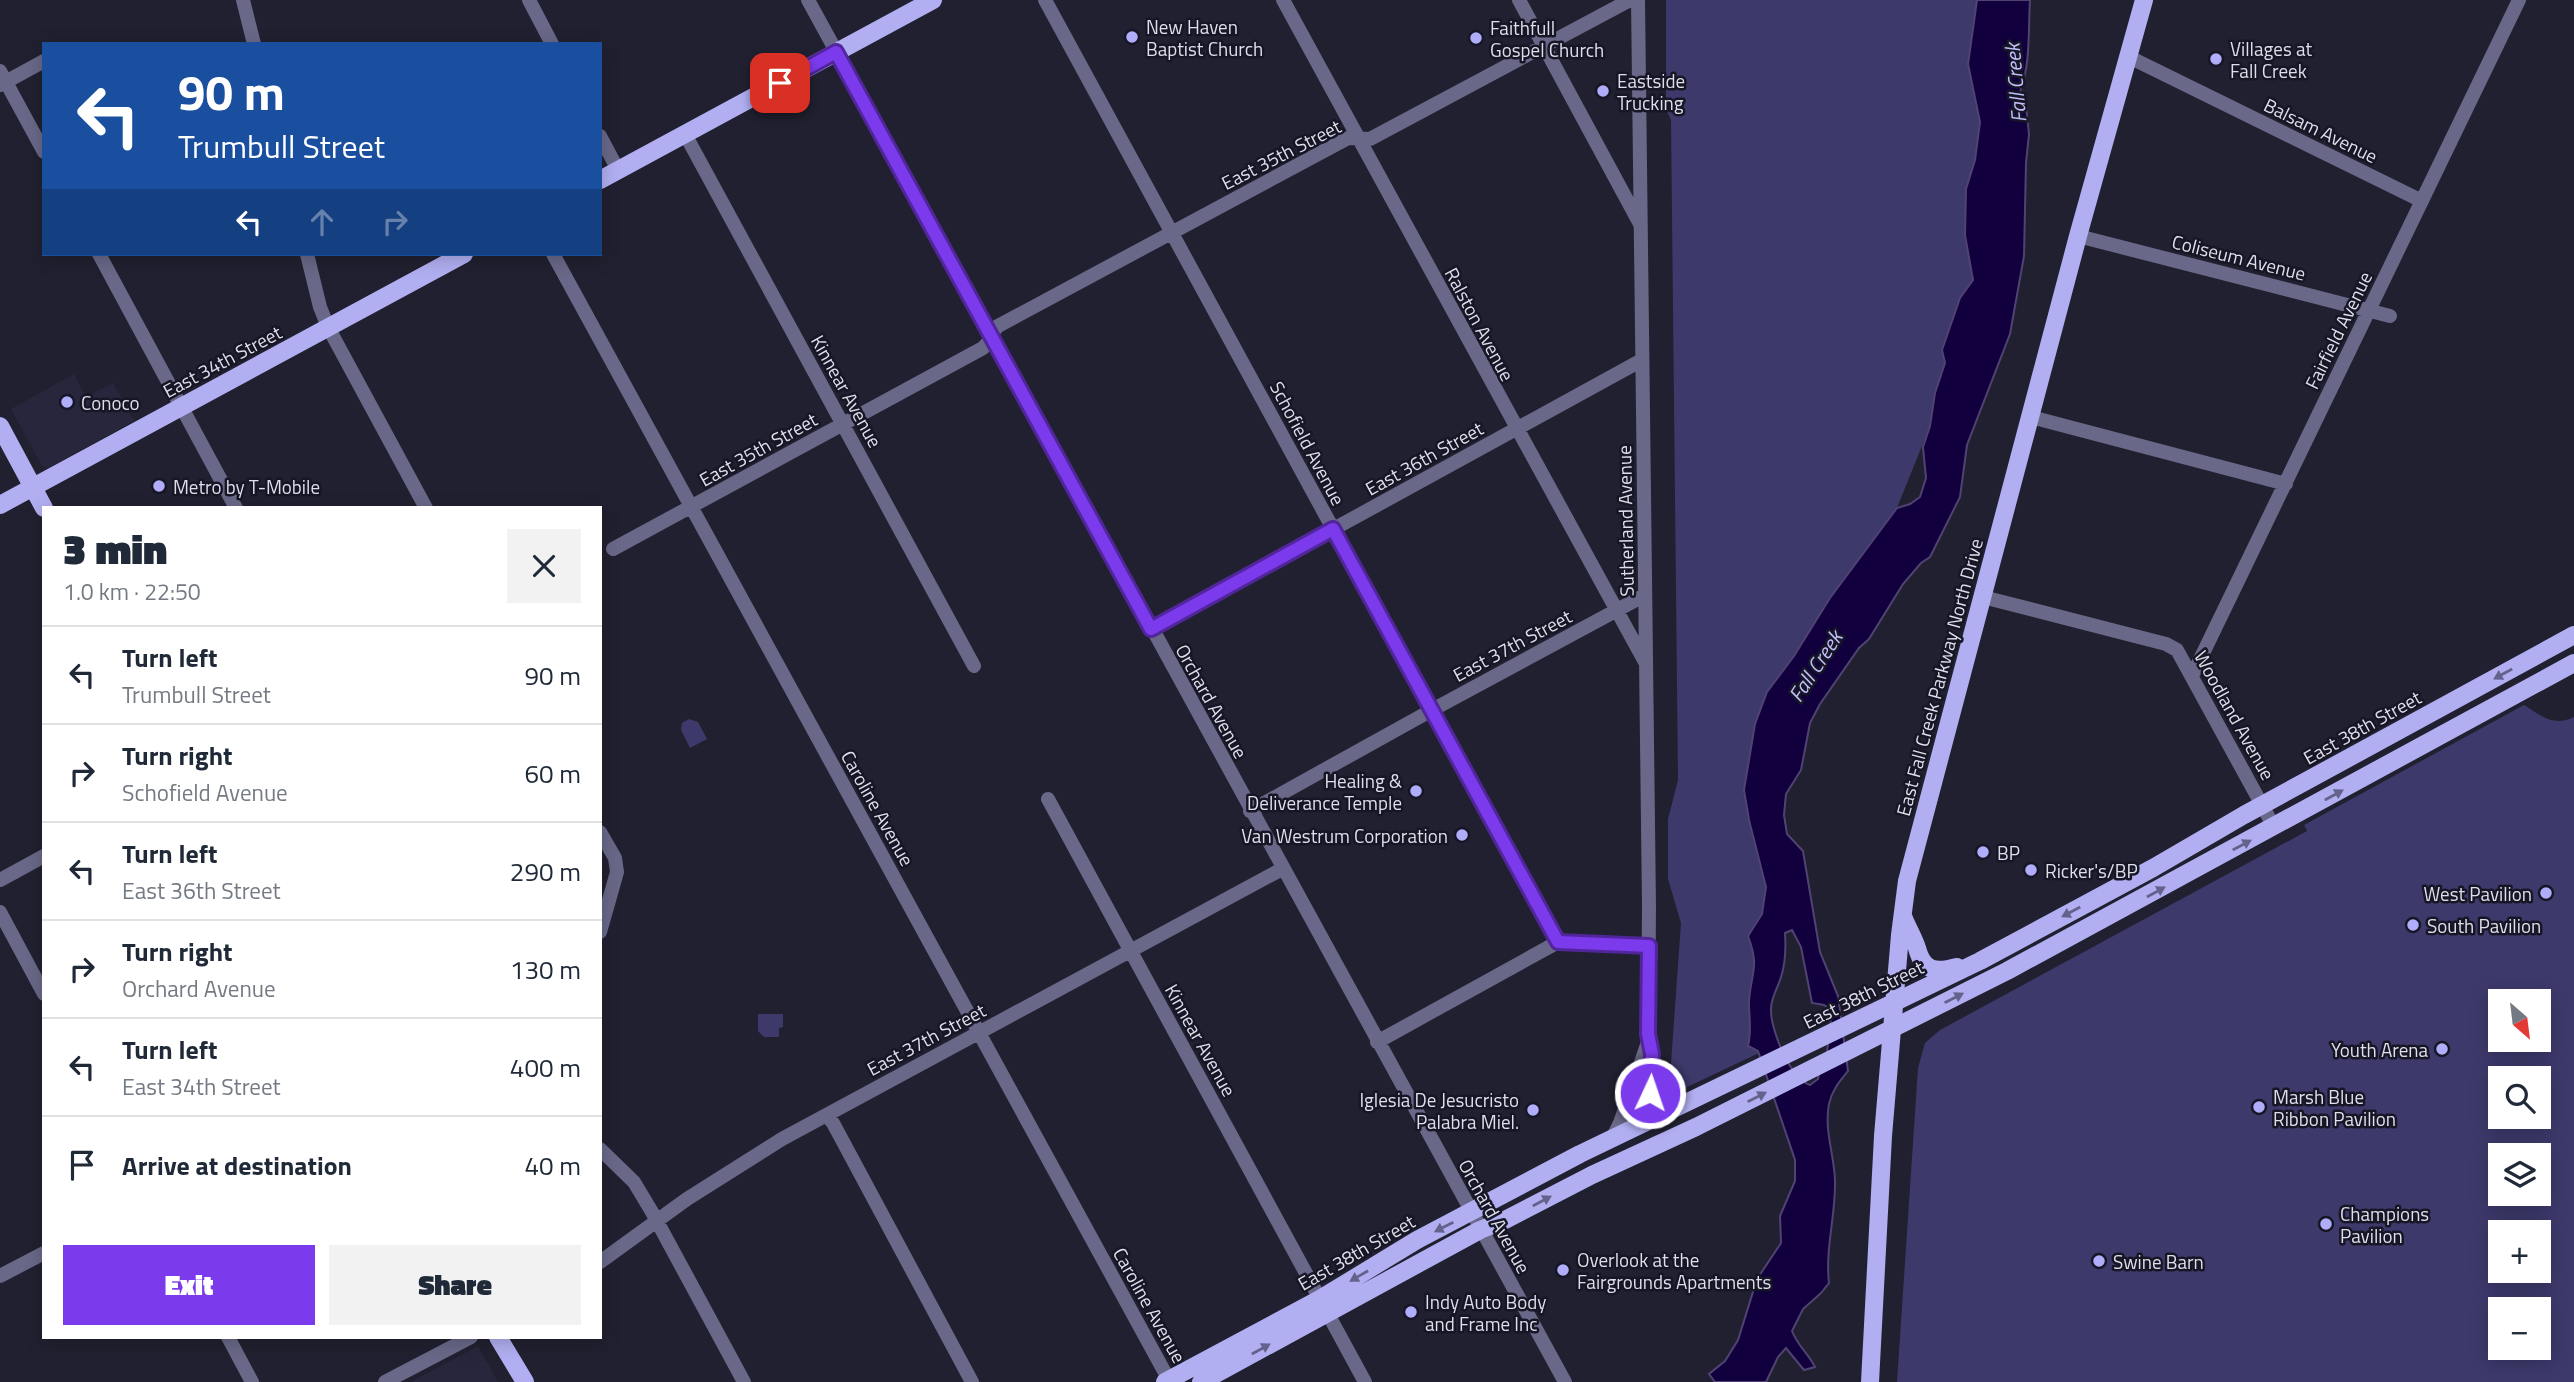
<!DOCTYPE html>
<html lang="en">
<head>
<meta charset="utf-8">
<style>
	body { margin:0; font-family:"Titillium Web",sans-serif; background:#f2f2f3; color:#1f2937; height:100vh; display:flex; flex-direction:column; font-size:26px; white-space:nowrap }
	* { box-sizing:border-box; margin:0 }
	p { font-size:23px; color:#747a83 }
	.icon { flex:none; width:38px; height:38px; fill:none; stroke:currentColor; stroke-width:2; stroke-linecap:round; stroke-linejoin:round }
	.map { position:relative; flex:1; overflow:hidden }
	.details { position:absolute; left:42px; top:506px; width:560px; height:833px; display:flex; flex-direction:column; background:#fff; border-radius:0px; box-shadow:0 4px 18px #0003 }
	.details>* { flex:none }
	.hud { position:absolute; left:42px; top:42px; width:560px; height:214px; border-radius:0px; box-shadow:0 4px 18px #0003; background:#1a4fa0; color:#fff; overflow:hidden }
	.needle { width:46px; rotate:152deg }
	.fabs { position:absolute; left:2488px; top:989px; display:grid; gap:14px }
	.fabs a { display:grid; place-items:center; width:63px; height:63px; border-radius:0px; background:#fff; box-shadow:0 4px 18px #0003; font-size:35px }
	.pin { position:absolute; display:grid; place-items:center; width:60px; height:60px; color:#fff; margin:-30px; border-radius:14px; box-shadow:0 4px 10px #0006 }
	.me { position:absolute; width:77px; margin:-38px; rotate:3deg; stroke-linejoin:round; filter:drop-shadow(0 0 5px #0008) }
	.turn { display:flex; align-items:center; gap:24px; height:147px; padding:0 21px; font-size:32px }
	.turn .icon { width:91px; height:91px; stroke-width:2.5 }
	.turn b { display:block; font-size:49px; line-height:60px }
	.lanes { display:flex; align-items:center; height:66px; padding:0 21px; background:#0003; justify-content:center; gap:35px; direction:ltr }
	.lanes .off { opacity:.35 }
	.round { display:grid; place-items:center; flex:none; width:74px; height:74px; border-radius:0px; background:#f2f2f3 }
	.headline { display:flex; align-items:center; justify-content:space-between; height:119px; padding:0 21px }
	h1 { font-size:42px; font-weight:800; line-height:52px }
	.button { display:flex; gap:14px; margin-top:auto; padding:14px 21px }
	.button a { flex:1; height:80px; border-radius:0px; background:#7c3aed; color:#fff; font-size:28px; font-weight:800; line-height:80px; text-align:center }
	.button a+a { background:#f2f2f3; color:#1f2937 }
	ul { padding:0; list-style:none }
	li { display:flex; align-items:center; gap:21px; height:98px; padding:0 21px; border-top:2px solid #e0e1e3 }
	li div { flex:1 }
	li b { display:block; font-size:26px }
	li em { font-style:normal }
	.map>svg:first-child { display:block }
</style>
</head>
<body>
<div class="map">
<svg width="2574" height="1382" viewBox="0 0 2574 1382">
	<rect width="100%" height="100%" fill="#202030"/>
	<path fill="#27263c" d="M74,374l12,23 27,-14 21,38 -86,47 -6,-2 -31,-57z
		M478,1346l20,36h-87z"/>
	<path fill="#3d396b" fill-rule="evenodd" d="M1666,0h311l-9,64 12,58 -5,38 -9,29 -1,46 8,45 -13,18 -15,65 -10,30 -5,33 -33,82 -67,90 -36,58 -27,36 -12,32 -11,66 5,30 17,67 -4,27 -14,22c12,32 3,35 1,65 0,17 3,28 -1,45l11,7 -76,36 -13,-2v-10l11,-154 -13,-44v-60l10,-39 -7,-660 -5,-11z
		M2524,705c17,11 30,22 50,12v665h-677l21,-314 7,-25 15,-13 367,-199 -3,-6zM2539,1001v39h-38v-39zM2539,1078v38h-38v-38zM2539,1155v39h-38v-39zM2539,1232v38h-38v-38zM2539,1309v39h-38v-39z
		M689,719l9,3 9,17 -17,9 -9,-18 1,-7z
		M758,1014h25v13l-4,1v9h-15l-6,-6z"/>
	<path fill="#12003e" stroke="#504372" stroke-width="2" fill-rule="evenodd" d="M1977,0h53c-2,31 1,62 -10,92l6,14 3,28 -3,29 -2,93 -14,78 -43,111 -7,52 -30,60 -9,6 -18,21 -34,55 -10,9 -39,56 -10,19 -9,47 -15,24 -2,21 3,19 16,17 17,101 18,44 10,75c-8,10 -16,19 -19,33 -5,26 5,50 6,76 1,35 -10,68 -6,103l-8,10 -18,16 -11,22c5,14 16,22 23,36l-11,3 -18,-22 -8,9 -12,25h-51l-6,-8 16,-13 13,-21 19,-61 24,-36 -1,-27 15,-35v-21l-37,-109 -10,-5c4,-17 1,-28 1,-44 2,-31 11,-34 -1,-66l14,-22 4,-27 -17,-67 -5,-30 11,-66 12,-32 27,-36 36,-58 67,-90 13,-4 10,-7 6,-19 -3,-31 7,-21 5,-33 10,-30 -3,-13 18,-52 13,-18 -8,-45 1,-46 9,-29 5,-38 -12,-58zM1792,930l9,17 11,56 12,2 8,6 -6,49 -6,8 -2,11 -8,6c-20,-6 -40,-57 -39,-76 0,-12 7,-21 10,-32 5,-15 5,-29 4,-44z"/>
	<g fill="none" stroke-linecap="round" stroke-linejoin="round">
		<path stroke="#696888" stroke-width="14" d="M243,0l11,44
			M529,0l23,44
			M808,0l757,1382
			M1045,0l513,942
			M1283,0l362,662
			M1519,0l121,224
			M1638,0l11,906 -1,128 4,20 -2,39 10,23
			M2127,56l295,145
			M0,71l44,81
			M0,85l44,-24
			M685,134l289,532
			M600,136l18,34
			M2078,236l312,80
			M99,254l137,254
			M307,254l13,53 8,20 98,181
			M553,254l616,1126
			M990,335l8,-9 350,-188 22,1 260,-139
			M2031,417l255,67
			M613,549l370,-201 9,-10
			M1983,597l183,47 11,6 97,177
			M1151,629l491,-269
			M2192,676l327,-676
			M1048,799l272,500
			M1250,811l182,-101 213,-115
			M600,832l15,26 2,14 -17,60
			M0,880l44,-24
			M0,912l44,82
			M1377,1042l181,-100 91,4
			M826,1115l7,8 139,259
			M1612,1139l8,-16 28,-81
			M600,1149l34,33 18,30 92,170
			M600,1262l87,-63 95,-60 500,-270
			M0,1276l44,-23
			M1328,1314l37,68
			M228,1337l24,45
			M385,1382l86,-45"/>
		<path stroke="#b1aff1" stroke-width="18" d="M600,180l333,-180
			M0,426l44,82
			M0,505l464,-251
			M1903,916c4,11 11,22 14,32 6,23 18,25 40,19
			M498,1337l27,45
			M1165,1382l155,-83 97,-59 163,-86 400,-193 173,-93 91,-53 330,-180
			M1201,1382l279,-152 25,-10 87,-45 104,-48 311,-156 567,-308
			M1870,1382l13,-246 17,-201 7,-54 171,-645 66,-236"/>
	</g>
	<defs><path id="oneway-solid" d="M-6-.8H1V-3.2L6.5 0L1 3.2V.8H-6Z" transform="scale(1.75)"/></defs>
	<g fill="#64628c">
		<use href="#oneway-solid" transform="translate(2503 674) rotate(151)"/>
		<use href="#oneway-solid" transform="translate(2334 795) rotate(-29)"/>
		<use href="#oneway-solid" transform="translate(2242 845) rotate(-28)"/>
		<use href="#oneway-solid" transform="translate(2156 892) rotate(-29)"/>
		<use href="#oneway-solid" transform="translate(2071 912) rotate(152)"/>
		<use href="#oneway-solid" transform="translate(1954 998) rotate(-27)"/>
		<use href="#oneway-solid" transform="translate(1757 1097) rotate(-27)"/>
		<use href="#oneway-solid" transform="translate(1542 1201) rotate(-28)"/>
		<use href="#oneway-solid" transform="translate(1444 1227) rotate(153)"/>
		<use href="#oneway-solid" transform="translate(1359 1276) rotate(150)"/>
		<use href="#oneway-solid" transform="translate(1261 1349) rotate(-29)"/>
	</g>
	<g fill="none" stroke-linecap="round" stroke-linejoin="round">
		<g stroke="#51269a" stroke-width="18">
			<path id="route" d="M780,83l56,-31 315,577 182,-100 225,413 91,4 -1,88 4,20 -2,39"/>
		</g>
		<use href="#route" stroke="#7c3aed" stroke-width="12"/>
	</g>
	<g fill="#b0adfa" stroke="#171626" stroke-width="2.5">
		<circle cx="1132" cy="37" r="7"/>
		<circle cx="1476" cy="38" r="7"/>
		<circle cx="2216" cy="59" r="7"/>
		<circle cx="1603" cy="91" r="7"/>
		<circle cx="67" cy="402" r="7"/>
		<circle cx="159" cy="486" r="7"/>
		<circle cx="1416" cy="791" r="7"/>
		<circle cx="1462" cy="835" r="7"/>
		<circle cx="1983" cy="852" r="7"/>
		<circle cx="2031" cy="870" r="7"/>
		<circle cx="2546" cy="893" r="7"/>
		<circle cx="2413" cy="925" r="7"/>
		<circle cx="2442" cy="1049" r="7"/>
		<circle cx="2259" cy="1107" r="7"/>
		<circle cx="1533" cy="1110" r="7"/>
		<circle cx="2326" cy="1224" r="7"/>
		<circle cx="2099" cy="1261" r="7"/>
		<circle cx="1563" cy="1270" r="7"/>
		<circle cx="1411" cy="1312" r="7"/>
	</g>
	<g text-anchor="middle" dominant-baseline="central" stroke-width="5" stroke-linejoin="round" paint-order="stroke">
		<g font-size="19" fill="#dfdfeb" stroke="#171626" text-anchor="start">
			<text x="1146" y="26">New Haven<tspan x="1146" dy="22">Baptist Church</tspan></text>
			<text x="1490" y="27">Faithfull<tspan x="1490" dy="22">Gospel Church</tspan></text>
			<text x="2230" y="48">Villages at<tspan x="2230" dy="22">Fall Creek</tspan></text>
			<text x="1617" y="80">Eastside<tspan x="1617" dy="22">Trucking</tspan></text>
			<text x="81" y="402">Conoco</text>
			<text x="173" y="486">Metro by T-Mobile</text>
			<text x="1402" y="780" text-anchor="end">Healing &amp;<tspan x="1402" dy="22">Deliverance Temple</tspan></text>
			<text x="1448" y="835" text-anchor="end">Van Westrum Corporation</text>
			<text x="1997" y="852">BP</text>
			<text x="2045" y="870">Ricker's/BP</text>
			<text x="2532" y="893" text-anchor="end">West Pavilion</text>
			<text x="2427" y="925">South Pavilion</text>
			<text x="2428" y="1049" text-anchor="end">Youth Arena</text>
			<text x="2273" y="1096">Marsh Blue<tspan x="2273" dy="22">Ribbon Pavilion</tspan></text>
			<text x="1519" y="1099" text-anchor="end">Iglesia De Jesucristo<tspan x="1519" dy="22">Palabra Miel.</tspan></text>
			<text x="2340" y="1213">Champions<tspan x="2340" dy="22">Pavilion</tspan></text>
			<text x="1577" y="1259">Overlook at the<tspan x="1577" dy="22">Fairgrounds Apartments</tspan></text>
			<text x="2113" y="1261">Swine Barn</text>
			<text x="1425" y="1301">Indy Auto Body<tspan x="1425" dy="22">and Frame Inc</tspan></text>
		</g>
		<g font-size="19" fill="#dfdfeb" stroke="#171626">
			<text transform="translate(2321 130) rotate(26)">Balsam Avenue</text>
			<text transform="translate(1281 154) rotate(-27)">East 35th Street</text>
			<text transform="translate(2239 257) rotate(14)">Coliseum Avenue</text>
			<text transform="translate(1480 324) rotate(62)">Ralston Avenue</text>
			<text transform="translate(2338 330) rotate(-64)">Fairfield Avenue</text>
			<text transform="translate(222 361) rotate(-28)">East 34th Street</text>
			<text transform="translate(847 391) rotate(61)">Kinnear Avenue</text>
			<text transform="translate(1308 443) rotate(62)">Schofield Avenue</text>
			<text transform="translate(758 449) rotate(-29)">East 35th Street</text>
			<text transform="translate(1424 458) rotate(-29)">East 36th Street</text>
			<text transform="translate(1625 521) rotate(-91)">Sutherland Avenue</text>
			<text transform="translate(1512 645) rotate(-28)">East 37th Street</text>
			<text transform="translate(1939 677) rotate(-75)">East Fall Creek Parkway North Drive</text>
			<text transform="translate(1212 701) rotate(61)">Orchard Avenue</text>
			<text transform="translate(2235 715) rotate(61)">Woodland Avenue</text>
			<text transform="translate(2362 727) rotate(-29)">East 38th Street</text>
			<text transform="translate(878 808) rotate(61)">Caroline Avenue</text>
			<text transform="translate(1863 994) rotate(-26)">East 38th Street</text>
			<text transform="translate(926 1039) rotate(-28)">East 37th Street</text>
			<text transform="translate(1201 1040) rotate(61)">Kinnear Avenue</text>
			<text transform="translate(1495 1216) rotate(61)">Orchard Avenue</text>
			<text transform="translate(1356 1252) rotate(-30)">East 38th Street</text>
			<text transform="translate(1150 1305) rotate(61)">Caroline Avenue</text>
		</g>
		<g font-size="21" font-style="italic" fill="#c0bffc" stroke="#171626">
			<text transform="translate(2015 83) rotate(-95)">Fall Creek</text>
			<text transform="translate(1815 666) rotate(-57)">Fall Creek</text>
		</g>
	</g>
</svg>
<div class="fabs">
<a><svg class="needle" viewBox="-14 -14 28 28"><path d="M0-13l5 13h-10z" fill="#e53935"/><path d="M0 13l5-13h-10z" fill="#747a83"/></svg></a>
<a><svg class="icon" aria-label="search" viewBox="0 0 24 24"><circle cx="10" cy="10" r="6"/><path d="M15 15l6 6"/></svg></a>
<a><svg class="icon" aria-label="layers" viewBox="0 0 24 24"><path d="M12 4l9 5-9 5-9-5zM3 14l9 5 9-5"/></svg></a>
<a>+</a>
<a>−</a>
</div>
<div class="pin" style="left:780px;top:83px;background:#d93025"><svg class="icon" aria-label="arrive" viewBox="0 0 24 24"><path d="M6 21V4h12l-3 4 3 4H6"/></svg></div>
<svg class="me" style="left:1650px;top:1093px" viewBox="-20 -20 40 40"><circle r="17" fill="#7c3aed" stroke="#fff" stroke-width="3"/><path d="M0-11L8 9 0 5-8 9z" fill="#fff"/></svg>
<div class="hud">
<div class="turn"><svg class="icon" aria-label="left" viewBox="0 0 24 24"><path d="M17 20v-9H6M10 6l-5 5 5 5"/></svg><div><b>90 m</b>Trumbull Street</div></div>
<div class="lanes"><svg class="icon" aria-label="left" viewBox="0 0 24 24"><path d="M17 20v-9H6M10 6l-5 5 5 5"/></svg><svg class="icon off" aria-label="ahead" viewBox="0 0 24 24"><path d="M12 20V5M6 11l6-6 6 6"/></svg><svg class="icon off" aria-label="right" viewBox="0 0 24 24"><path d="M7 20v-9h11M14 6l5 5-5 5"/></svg></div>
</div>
<section class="details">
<div class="headline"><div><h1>3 min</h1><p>1.0 km · 22:50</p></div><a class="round"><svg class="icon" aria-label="close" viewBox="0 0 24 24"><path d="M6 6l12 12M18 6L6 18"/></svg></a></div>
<ul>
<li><svg class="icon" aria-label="left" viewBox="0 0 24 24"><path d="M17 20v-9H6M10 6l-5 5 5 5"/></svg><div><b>Turn left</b><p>Trumbull Street</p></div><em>90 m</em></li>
<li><svg class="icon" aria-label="right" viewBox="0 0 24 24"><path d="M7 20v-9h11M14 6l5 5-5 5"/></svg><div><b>Turn right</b><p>Schofield Avenue</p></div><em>60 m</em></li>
<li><svg class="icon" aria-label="left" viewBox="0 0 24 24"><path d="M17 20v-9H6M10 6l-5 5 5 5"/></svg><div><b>Turn left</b><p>East 36th Street</p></div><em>290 m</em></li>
<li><svg class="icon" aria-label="right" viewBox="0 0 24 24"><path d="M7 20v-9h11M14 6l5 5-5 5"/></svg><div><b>Turn right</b><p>Orchard Avenue</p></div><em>130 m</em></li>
<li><svg class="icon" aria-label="left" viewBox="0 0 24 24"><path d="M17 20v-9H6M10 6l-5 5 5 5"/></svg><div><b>Turn left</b><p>East 34th Street</p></div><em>400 m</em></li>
<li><svg class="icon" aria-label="arrive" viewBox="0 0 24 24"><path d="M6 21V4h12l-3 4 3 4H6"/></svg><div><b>Arrive at destination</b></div><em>40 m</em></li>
</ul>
<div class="button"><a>Exit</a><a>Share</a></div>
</section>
</div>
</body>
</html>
